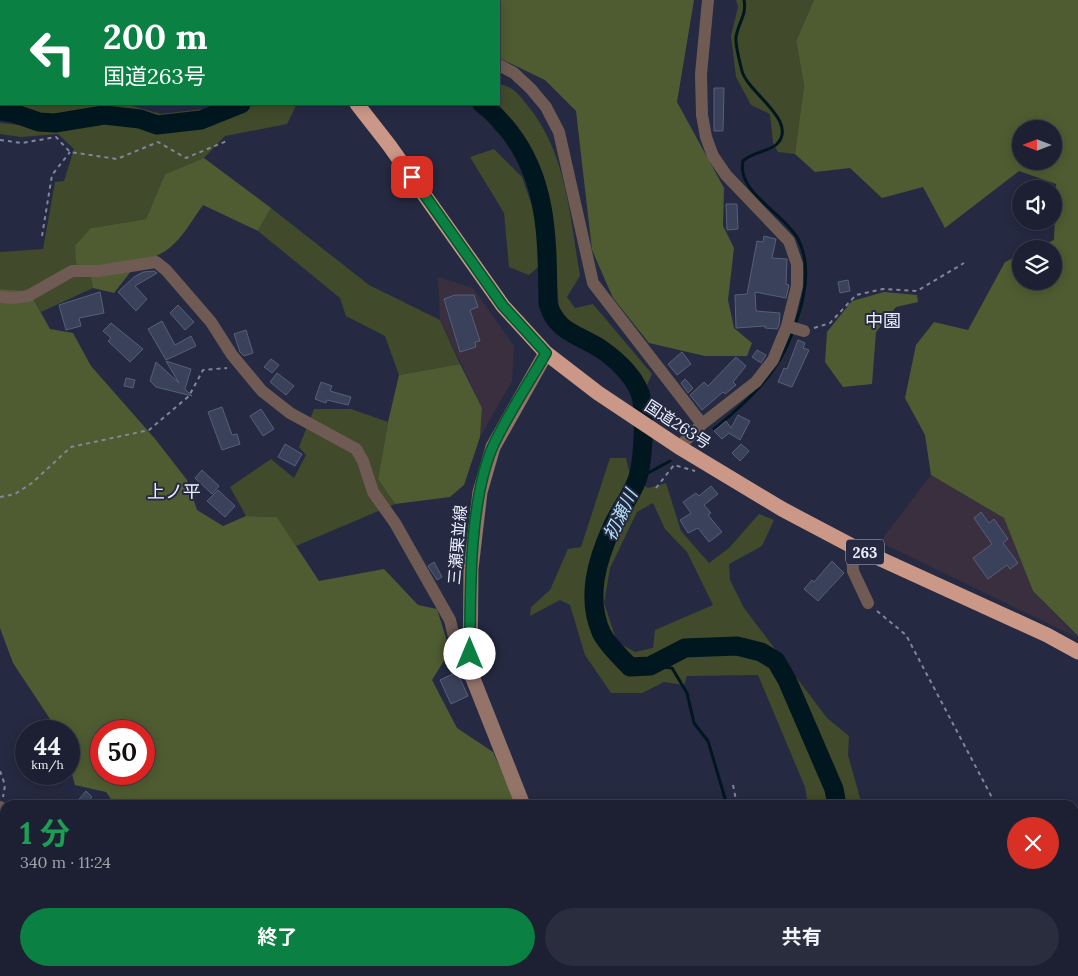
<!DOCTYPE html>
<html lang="ja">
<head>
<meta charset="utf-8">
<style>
	body { margin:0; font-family:Lora,"Noto Sans JP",serif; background:#292d3e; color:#f1f3f6; height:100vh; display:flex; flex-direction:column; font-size:19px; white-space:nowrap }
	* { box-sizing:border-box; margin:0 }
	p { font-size:16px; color:#a0a3ac }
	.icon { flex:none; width:28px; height:28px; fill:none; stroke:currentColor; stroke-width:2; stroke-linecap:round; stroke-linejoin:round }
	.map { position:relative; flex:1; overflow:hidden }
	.panel { position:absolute; left:0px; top:800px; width:1079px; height:176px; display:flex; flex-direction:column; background:#1c2032; border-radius:15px 15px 0 0; box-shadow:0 2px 12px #0003,0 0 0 1px #3a3e4d }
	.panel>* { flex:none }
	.banner { position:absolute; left:0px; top:0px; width:500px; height:105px; box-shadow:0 2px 12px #0003,0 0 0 1px #3a3e4d; background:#0b8043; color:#fff; overflow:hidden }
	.needle { width:32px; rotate:270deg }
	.controls { position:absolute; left:1012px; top:120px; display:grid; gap:10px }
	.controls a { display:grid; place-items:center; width:50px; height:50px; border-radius:50%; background:#1c2032; box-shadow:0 2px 12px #0003,0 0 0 1px #3a3e4d; font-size:25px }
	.speed { position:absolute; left:15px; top:720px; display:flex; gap:10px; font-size:25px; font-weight:700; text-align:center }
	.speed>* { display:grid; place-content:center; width:65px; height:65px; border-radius:50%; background:#1c2032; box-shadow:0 2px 12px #0003,0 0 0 1px #3a3e4d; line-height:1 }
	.speed small { font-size:12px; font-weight:400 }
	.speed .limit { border:8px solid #d22; background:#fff; color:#111 }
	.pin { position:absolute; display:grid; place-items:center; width:42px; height:42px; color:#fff; margin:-21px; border-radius:10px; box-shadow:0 2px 8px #0006 }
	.me { position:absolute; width:55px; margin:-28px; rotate:0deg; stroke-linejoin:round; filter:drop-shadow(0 0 4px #0008) }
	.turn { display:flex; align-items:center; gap:18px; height:105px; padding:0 20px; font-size:22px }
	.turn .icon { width:65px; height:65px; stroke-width:2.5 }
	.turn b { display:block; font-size:35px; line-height:42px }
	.round { display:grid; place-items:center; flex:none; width:52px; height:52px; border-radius:26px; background:#292d3e }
	.headline { display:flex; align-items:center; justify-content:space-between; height:85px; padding:0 20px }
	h1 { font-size:30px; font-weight:700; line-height:38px; color:#1e9e55 }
	.cta { display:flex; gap:10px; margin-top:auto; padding:10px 20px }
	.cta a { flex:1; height:58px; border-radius:30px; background:#0b8043; color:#fff; font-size:20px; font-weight:700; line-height:58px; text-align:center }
	.cta a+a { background:#292d3e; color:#f1f3f6 }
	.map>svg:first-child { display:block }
</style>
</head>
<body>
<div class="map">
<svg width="1078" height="976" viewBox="0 0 1078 976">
	<rect width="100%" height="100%" fill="#252a42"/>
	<path fill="#392f3f" d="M438,277l35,11 41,58 -2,35 -32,56 2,-29 -42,-88z
		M931,475l73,43 29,73 45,47 -198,-96z"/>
	<path fill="#414a2a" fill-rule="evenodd" d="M736,0h78l-18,41 8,44 -9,69 -17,-2 -5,-9 -3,-29 -19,-9 -15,-28 -5,-41 7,-29z
		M499,84c15,3 19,10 29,22 39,48 42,111 52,170l-13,21 8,11 18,-4 59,70 -5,11 -40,-40 -34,-18 -14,-20 -9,-95 -20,-60 -36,-48h5z
		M26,104h37l6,2 4,-2h52l36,10 66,-8v-2h70l-10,20 -62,12 -21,22 -39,16 -19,45 -55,9 2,60 -52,24 -12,-21 -29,-2v-37l43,-3 12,-67 9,-1 10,-32 -16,-15 -37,3 -21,-3v-11l48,5 -25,-17z
		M494,149l28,28 17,49 -1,41 -9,8 -20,-8 -5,-54 -34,-56z
		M271,208l98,77 71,35 20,44 -61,11 -14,-39 -39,-20 -6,-18 -82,-67z
		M314,409h37l37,13 -10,57 17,25 -99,42 -19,-29 -31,-1 -16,-29 41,-28 23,19 12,-23 -7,-8z
		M610,458h16l5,21 17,9 18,-5 15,48 28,32 20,-15 30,-34 15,6 -12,26 -33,18 1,16 14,28 83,110 22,18 -1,19 14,50h-54l-3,-18 -47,-112 -71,1 -3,9 -20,-3 -22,11h-31l-26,-38 -15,-50 -10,-5 -30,16 1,-9 19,-17 18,-41 13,-2zM653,503l12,26 22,23 26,53 -58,25 -2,18 -18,4 -18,-10 -13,-39 6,-35 27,-56z
		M678,971h25l-2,5h-24z"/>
	<path fill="#4f5c31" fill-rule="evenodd" d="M501,0h193l-17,102 47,86 -1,38 11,22 -6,52 6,28 18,15 -5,13h-42l-56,-13 -36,-45 -21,-48 -16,-139 -31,-31 -46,-22v-55z
		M814,0h264v636l-45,-45 -29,-73 -73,-43 -6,-40 -20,-37 11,-53 18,-23 34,8 37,-68 16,-8v27h33v-32h-20l20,-9 2,-56 -37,-13 -74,57 -22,-41 -41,11 -32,-30 -35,4 -20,-18 9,-69 -8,-44zM1021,129h33v32h-33z
		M0,62l1,42h25l-3,7 -23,-3z
		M204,158l67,50 -13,23 -55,-26c-20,28 -29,50 -64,56l-25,32 -21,-5 -2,-13 -14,-2 -2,-27 16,-18 55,-9 19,-45z
		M0,289l29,2 21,38 23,4 18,33 65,74 31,40 10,30 26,16 23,-10 31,1 42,64 65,-12 34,36 19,4 13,42 -18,29 25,48 36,24 24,53h-402l-9,-13 -31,-7 -6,-21v-33h-11l-45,-68 -13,-35zM101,731h43v43h-43z
		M884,292l33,3 1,7 -22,5 -20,25 -4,52 -29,3 -18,-25 2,-30 25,-31z
		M460,364l22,44 -2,29 -16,48 -14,12 -55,7 -17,-25 10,-57 11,-47z
		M257,971h299v5h-298z"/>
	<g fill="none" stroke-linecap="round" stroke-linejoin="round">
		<path stroke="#001720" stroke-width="3" d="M744,0c3,15 -6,23 -8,37 -1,9 4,25 6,34 5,21 57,50 35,73 -9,8 -25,8 -34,17 -7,31 41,52 55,78 14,27 7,59 -3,86
			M714,429c34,-28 65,-56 79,-98
			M637,479l33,-18
			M650,666l22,2 15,25 7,30 14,18 19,64
			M691,976l2,-5"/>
		<path stroke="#001720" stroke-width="19" d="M490,1l1,-1
			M482,104c11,7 18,17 27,27 40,51 38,112 39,173 9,29 30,30 53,45 16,11 38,31 41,52 3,16 1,64 -5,79 -6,16 -18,31 -25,47 -15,33 -26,70 -11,105 6,13 20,25 29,35l20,-1 35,-18 52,-2 24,6 15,9 11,19 47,109 3,16
			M0,111l13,2 26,9 16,1 49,-8 36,4 17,6 44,-5 40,-16
			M837,971l2,5"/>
	</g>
	<path fill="#3a415a" stroke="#585f79" d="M714,88h10l-1,43h-9z
		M726,204h11l1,25 -11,1z
		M764,236l12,3 -4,19 15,1 -1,25 3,1 -3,13 -31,-6 1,19 24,2 -1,12 -2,4 -12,-1v-2l-29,2 -1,-33 12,-1 10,-53 6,1z
		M154,271l3,2 -22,13 12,13 -11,12 -18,-19 16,-15 9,-5z
		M848,280l2,11 -10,2 -2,-11z
		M100,292l4,21 -25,5 2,8 -15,4 -7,-25z
		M455,295h19l4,12 -8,3 10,31 -5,1 1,5 -16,5 -16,-53z
		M178,305l16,17 -9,8 -15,-17z
		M162,321l13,24 16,-9 5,10 -30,14 -18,-31z
		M111,323l32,26 -13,13 -22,-21 3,-3 -8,-7z
		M246,330l7,23 -9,3 -4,-4 -6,-18z
		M798,340l7,3 -2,5 6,2 -17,37 -14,-5 6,-14 3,1z
		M757,350l9,5 -5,8 -9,-6z
		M682,352l9,12 -14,11 -9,-11z
		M736,357l10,9 -13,16 3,3 -11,9 -2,-2 -21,18 -12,-15 14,-13 4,4z
		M271,359l8,6 -7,8 -8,-6z
		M166,361l25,8 -6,20 7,7 -36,-9 -6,-6 6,-19 23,21z
		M277,373l17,13 -8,9 -16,-13z
		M126,378l9,2 -2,8 -9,-2z
		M685,379l8,9 -5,5 -7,-10z
		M321,382l11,4 -2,5 21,6 -3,8 -21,-5 -1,3 -11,-4z
		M222,407l10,28 5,-1 3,10 -18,6 -14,-38z
		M261,409l13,20 -11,7 -13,-20z
		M738,415l12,6 -10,19 -11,-7 -7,6 -8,-8 12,-10 5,7z
		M285,444l17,10 -7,12 -17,-9z
		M741,444l8,7 -9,10 -8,-8z
		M202,470l17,16 -7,8 -17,-16z
		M711,486l7,8 -14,11 7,8 -3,2 14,17 -13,10 -11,-14 -10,5 -8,-13 11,-7 -8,-11 13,-9 3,3z
		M218,490l17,16 -10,11 -18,-16z
		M981,512l8,11 5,-4 14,20 -5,4 15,20 -8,6 -3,-4 -19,14 -15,-21 19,-14 -18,-26z
		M832,561l12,12 -26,28 -14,-12 8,-9 2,2z
		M434,562l8,15 -5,3 -9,-14z
		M457,672l11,24 -17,8 -11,-24z
		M86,791l6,6 -7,8h-11z"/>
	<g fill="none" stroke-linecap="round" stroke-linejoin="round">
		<path stroke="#81869a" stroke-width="2" stroke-dasharray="4 4" stroke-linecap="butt" d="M244,1v-1
			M0,140l22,3 34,-6 14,15 47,7 41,-17 28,16 43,-18
			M42,236l10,-61 18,-23
			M814,328l16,-5 26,-28 27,-6 34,2 47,-28
			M656,488l18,-23 21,6
			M0,497l15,-3 17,-11 39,-36 78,-17 40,-34 14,-26 24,-2
			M877,611l29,24 90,170
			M0,771l5,14 -2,12
			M733,785l4,20
			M619,971l1,5"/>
		<path stroke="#6f5a54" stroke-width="12" d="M0,18h1
			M499,65l15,8 17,16 15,18 13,25 34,151 109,141
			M0,297l12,1 16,-2 44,-25h27l57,-9 10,8 45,52 21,33 30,36 28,22 66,36 7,12 10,31 22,31 55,97 9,38 11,13
			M787,326l17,5
			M679,447l23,-23 54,-42 17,-22 14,-34 10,-40v-22l-8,-23 -63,-66 -13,-19 -7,-19 -4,-22 -1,-41 7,-74
			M852,546l1,25 15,32
			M0,807l5,4
			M1074,867l4,1
			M122,971l6,5
			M867,976l8,-5"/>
		<path stroke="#947369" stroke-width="15" d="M523,805l-53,-134 1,-102 9,-77 13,-45 53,-94
			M565,971l1,5"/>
		<path stroke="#cb9888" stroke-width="15" d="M182,0l5,1
			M357,104l32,41 114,161 43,47 52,40 81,54 103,62 70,37 195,89 31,17"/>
	</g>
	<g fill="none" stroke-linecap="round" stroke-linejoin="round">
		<g stroke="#07532c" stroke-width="12">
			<path id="route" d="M412,177l91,129 43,47c-17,30 -38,61 -53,93 -24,55 -23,148 -23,208"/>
		</g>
		<use href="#route" stroke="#0b8043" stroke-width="9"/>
	</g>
	<g text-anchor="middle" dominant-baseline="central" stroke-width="4" stroke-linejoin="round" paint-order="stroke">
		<rect fill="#252a42" stroke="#afb3c6" stroke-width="1" x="846" y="539.5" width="38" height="25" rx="4"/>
		<g font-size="15" font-weight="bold" fill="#eaeefe">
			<text x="865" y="552">263</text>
		</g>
		<g font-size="16" fill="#eaeefe" stroke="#252a42">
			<text transform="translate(678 424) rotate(33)">国道263号</text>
			<text transform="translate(457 545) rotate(-85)">三瀬栗並線</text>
		</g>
		<g font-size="18" fill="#eaeefe" stroke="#252a42">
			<text x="883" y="320">中園</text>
			<text x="174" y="491">上ノ平</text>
		</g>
		<g font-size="18" font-style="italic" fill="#b3e4f8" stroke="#252a42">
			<text transform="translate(620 515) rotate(-64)">初瀬川</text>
		</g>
	</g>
</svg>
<div class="controls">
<a><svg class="needle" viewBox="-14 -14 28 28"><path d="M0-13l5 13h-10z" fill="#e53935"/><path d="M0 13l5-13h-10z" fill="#a0a3ac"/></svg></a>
<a><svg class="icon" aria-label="sound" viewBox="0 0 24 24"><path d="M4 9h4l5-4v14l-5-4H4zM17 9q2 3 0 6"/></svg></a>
<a><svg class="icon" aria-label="layers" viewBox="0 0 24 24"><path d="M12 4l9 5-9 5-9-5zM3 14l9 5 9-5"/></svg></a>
</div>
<div class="speed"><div>44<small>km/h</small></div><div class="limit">50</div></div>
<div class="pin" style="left:412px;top:177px;background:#d93025"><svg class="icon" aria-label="arrive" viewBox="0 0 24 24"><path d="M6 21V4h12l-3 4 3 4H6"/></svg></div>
<svg class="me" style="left:470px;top:654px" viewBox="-20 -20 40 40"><circle r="19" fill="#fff"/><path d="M0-13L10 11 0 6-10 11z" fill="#0b8043"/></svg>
<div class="banner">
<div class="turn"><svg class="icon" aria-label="left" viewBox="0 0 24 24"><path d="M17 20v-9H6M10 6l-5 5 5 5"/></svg><div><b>200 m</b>国道263号</div></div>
</div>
<section class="panel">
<div class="headline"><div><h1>1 分</h1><p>340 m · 11:24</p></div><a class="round" style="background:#d93025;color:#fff"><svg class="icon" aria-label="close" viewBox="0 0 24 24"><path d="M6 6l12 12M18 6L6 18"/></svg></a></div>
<div class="cta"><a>終了</a><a>共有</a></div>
</section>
</div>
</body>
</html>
